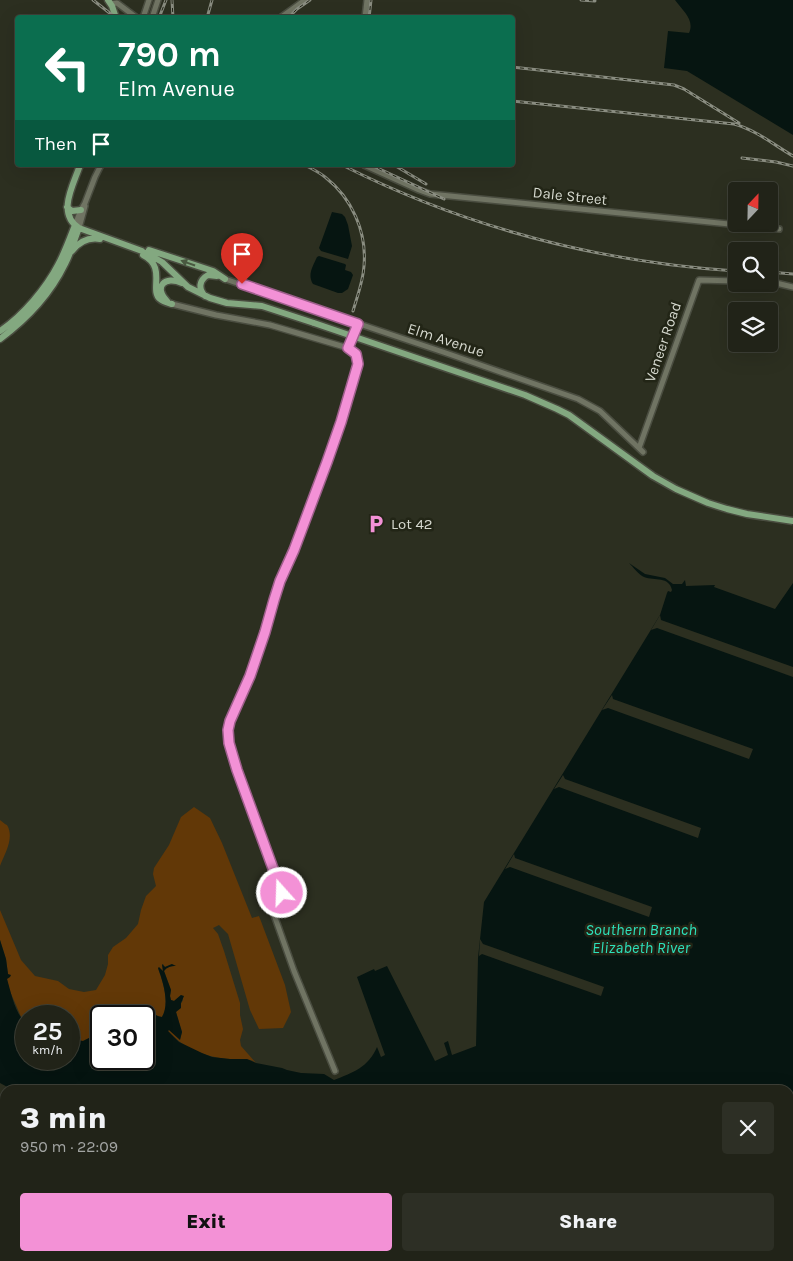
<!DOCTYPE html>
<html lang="en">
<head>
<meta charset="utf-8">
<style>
	body { margin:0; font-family:Karla,sans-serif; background:#2d2f25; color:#f1f3f6; height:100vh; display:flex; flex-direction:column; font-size:19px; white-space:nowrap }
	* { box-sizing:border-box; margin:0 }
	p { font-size:16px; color:#a2a4a2 }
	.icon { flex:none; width:28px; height:28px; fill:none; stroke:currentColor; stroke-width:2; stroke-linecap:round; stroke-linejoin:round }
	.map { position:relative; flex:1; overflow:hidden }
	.panel { position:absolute; left:0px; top:1085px; width:794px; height:176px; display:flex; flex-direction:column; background:#212318; border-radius:15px 15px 0 0; box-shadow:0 5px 20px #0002,0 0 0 1px #3e4037 }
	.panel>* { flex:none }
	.guide { position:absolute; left:15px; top:15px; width:500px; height:152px; border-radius:5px; box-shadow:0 5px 20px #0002,0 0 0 1px #3e4037; background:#0b6e4f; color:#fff; overflow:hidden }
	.needle { width:32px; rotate:22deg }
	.tools { position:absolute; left:728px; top:182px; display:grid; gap:10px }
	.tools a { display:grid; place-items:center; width:50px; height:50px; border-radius:5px; background:#212318; box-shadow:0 5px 20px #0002,0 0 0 1px #3e4037; font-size:25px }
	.speed { position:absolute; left:15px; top:1005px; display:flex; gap:10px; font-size:25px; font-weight:700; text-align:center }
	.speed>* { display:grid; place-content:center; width:65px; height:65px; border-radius:50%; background:#212318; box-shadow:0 5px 20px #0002,0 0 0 1px #3e4037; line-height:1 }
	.speed small { font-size:12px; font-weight:400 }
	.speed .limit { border:2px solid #111; border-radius:8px; background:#fff; color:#111 }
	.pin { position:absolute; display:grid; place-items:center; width:42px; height:42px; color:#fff; margin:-51px -21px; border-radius:50% 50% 50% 0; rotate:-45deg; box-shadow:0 0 5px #0007 }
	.pin .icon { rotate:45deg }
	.me { position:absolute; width:55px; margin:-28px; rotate:340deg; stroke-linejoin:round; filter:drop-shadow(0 0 4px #0008) }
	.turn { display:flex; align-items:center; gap:18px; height:105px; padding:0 20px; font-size:22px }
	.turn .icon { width:65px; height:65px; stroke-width:2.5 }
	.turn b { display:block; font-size:35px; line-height:42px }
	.then { display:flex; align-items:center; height:48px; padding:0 20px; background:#0003; gap:10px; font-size:19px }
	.round { display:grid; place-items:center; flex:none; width:52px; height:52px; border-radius:5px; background:#2d2f25 }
	.summary { display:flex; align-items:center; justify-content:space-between; height:85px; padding:0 20px }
	h1 { font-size:30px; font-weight:800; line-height:38px }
	.button { display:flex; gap:10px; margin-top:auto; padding:10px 20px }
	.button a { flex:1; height:58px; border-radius:5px; background:#f391d6; color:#111; font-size:20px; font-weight:800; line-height:58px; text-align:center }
	.button a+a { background:#2d2f25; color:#f1f3f6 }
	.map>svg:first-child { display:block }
</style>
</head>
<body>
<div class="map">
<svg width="793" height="1261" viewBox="0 0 793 1261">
	<rect width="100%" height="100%" fill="#2c2f20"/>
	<path fill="#623807" d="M194,807l16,11 12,25 30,75 7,-2 26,69 6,27 -8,16 -24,1 -9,-19 -22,-76 -9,-9 -6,3 5,6 6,17 16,52v12l3,14 -3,11 1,6 15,17c-8,-6 -16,-3 -26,-4 -23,-1 -47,-11 -62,-28l1,-1 11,9 2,-7 -6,-20 7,-12 -2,-5 -7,6 -3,-1 -1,-4 1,-6 -7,-19 2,-3 6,-2v-2l-7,3 -2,-3 -1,1 1,7 -5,-4c5,14 12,35 4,49 -7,-1 -9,-5 -15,-6l-6,5 -18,-2 -1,-5 -3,7h3h-21v16l-18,9 -14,-2v-23h-43v13v-6l-4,-4 -13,-30 -2,-10 1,-5 -2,-15 -6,-19v-30l21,50 14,16 23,5 11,8 15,3 12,-2 9,-15 3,-11v-9l5,-8 13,-9 12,-14 3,-14 5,-14 10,-10 -3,-12 1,-6 15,-23 12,-28z
		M0,820c0,0 6,5 7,5 8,13 -3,30 -7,41z"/>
	<path fill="#061511" d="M675,0h118v135l-106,-64 -23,-3 4,-37 21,2c6,-13 -6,-22 -14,-33z
		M332,212l10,2 3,3 3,8 4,21 -4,13 -27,-8 -2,-3z
		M319,256l26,8 1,1 -1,5 6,2 2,3 -5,14 -6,4h-4l-25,-9c-6,-9 0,-18 4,-27z
		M629,563l16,11 20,4 8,6h9l3,-4 1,6 29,-1 -1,2 61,22 18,-26v669l-4,4v-166h-776l-13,-7v-143l6,19 2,15 3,1 -1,2 -3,2c4,13 8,35 19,44v36h43v-20l14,2 18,-9v27h43v-43h-3l6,-5c6,0 7,5 15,6 8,-14 1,-35 -4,-49l1,-1 4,4 -1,-7 3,3 7,-3 4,2c-5,0 -9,1 -12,5l7,19 -1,6 1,4 3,1 7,-6 3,1 -3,7v5l-5,4 6,20 -2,8 -11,-10 -1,1 11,11 23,11 10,4 18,2h17l9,4 26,5 5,2 14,3 23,1 10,6c18,-7 35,-13 43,-33l4,10 4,-2 -28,-78 17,-8 1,2 12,-5 48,95 13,-6 -4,-12 4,-2 4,14 24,-9 2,-88 6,-56 176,-287 7,-22 1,-2 3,1 1,-2c-3,-14 -17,-9 -28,-13 -5,-2 -11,-10 -15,-14z
		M328,1256h460l-5,5h-453z"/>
	<path fill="#2c2f20" d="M660,615l1,5 132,47v10l-136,-49 -6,2z
		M612,695l1,4 140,50 -4,10 -141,-51 -6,2z
		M563,775l2,4 136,49 -3,10 -139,-51 -5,2z
		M514,854l1,4 137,49 -3,10 -139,-50 -5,2z
		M480,939l3,5 121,43 -3,9 -119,-42 -3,2z"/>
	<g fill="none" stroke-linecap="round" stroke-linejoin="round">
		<g stroke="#4a4d40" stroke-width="8">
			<path id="minor" d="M111,4l6,-1 20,15
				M143,18l6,-18
				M152,18l6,-18
				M280,18l25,-18
				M365,18l2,-18
				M364,165l55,25 11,4 349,35
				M75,225l6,-15 4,-7 10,-26 6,-12
				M79,228l6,-22
				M225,279l221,74 132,46 22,12 43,41
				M769,283h7l17,4
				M172,304l44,11 54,10 78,23
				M639,448l60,-168 37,1
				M335,1071l-41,-100 -21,-59 1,-6 7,-13 -44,-123 -8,-27 -1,-13 2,-9 20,-45 15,-44 12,-42 17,-40 33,-88 14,-40 17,-58 -2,-10 -8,-6 10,-24"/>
		</g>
		<g stroke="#4a4d40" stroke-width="9">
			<path id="major" d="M108,0l4,6 4,12
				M80,165c-6,19 -24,48 -1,63l63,23
				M67,207l5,4 9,-1
				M149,250l64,21 12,8
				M72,251c7,-9 16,-14 28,-12
				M146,253l16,9 26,25 22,11 17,5 35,3 52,17
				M143,255c24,12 6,35 17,44 3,3 8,4 12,5
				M205,296c-7,-7 -6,-16 3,-21l9,1
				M167,301c-14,-14 -2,-26 15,-18
				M0,331c23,-15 46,-43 58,-66 7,-13 12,-27 17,-40
				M0,339c27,-20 50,-44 65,-75 6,-11 9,-24 14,-36"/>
		</g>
		<use href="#minor" stroke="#707463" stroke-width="5"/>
		<use href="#major" stroke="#83a880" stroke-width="6"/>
		<g stroke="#8a8d81" stroke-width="3">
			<path id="rail" d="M93,0l23,18
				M172,0l1,18
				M581,0l14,1
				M159,18l7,-18
				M207,18l5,-18
				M288,18l9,-9 13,-9
				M369,18l2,-18
				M512,67l162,18 10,4 55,34
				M512,101l222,23c22,6 40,21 59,32
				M742,158l34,4 17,4
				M305,165c7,4 14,7 20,12 27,21 42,55 39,89 -1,16 -7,31 -11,45
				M342,165c123,62 257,97 394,106
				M371,165l73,34
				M394,165l32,19
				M769,272l24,2
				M0,1161l5,1
				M297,1256l8,5"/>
		</g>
		<use href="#rail" stroke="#222516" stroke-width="1" stroke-dasharray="4" stroke-linecap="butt"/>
		<g stroke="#4a4d40" stroke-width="9" stroke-linecap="butt">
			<path id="major-bridge" d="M314,323l211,72 32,14 12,6 84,61 23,13 32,14 19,6 20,5 46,7"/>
		</g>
		<use href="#major-bridge" stroke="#83a880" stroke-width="6"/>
	</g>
	<defs><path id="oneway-solid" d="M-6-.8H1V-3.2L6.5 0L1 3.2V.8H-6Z" transform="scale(1.25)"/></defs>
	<use fill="#495940" href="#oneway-solid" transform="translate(188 263) rotate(-161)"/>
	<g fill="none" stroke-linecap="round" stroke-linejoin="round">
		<g stroke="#9e5e8b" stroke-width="12">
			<path id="route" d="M242,284l116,40 -10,24 8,6 2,10 -17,58 -14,40 -33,88 -14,31 -6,19 -9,32 -15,44 -20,45 -2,9 1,13 8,27 45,123"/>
		</g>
		<use href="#route" stroke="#f391d6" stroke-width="9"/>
	</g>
	<defs>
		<g id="parking-bare" transform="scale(1.5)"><path d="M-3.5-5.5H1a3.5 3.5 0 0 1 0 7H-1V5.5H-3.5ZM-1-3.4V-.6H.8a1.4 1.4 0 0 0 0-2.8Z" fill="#f391d6" stroke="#222516" stroke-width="2.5" paint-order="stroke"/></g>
	</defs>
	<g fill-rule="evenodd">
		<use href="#parking-bare" x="376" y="524"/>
	</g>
	<g text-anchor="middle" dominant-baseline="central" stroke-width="5" stroke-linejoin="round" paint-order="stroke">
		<g font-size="15" fill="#d6d9cf" stroke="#222516">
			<text transform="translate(570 196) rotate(6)">Dale Street</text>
			<text transform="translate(446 340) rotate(18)">Elm Avenue</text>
			<text transform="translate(663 342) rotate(-71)">Veneer Road</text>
		</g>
		<g font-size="15" fill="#d6d9cf" stroke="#222516" text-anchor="start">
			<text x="391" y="524">Lot 42</text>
		</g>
		<g font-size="16" font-style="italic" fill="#2de1bb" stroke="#222516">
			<text x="641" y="929">Southern Branch<tspan x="641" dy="18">Elizabeth River</tspan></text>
		</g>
	</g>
</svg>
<div class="tools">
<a><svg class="needle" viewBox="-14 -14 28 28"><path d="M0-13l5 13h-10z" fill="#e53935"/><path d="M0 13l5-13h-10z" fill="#a2a4a2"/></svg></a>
<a><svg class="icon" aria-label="search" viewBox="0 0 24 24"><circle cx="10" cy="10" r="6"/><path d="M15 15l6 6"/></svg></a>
<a><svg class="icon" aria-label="layers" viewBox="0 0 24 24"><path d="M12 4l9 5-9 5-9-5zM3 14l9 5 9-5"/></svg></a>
</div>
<div class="speed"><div>25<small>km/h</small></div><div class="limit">30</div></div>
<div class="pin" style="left:242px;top:284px;background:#d93025"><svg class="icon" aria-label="arrive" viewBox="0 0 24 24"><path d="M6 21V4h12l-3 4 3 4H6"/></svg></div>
<svg class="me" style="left:282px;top:893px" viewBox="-20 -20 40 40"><circle r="17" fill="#f391d6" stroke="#fff" stroke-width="3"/><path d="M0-11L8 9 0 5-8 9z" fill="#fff"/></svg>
<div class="guide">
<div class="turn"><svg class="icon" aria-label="left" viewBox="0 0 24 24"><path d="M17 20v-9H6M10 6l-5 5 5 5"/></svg><div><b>790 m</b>Elm Avenue</div></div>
<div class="then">Then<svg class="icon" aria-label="arrive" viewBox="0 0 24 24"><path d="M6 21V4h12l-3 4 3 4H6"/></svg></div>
</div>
<section class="panel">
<div class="summary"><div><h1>3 min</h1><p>950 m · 22:09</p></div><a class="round"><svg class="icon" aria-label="close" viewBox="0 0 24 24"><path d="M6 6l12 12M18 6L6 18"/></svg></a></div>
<div class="button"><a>Exit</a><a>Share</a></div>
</section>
</div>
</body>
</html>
